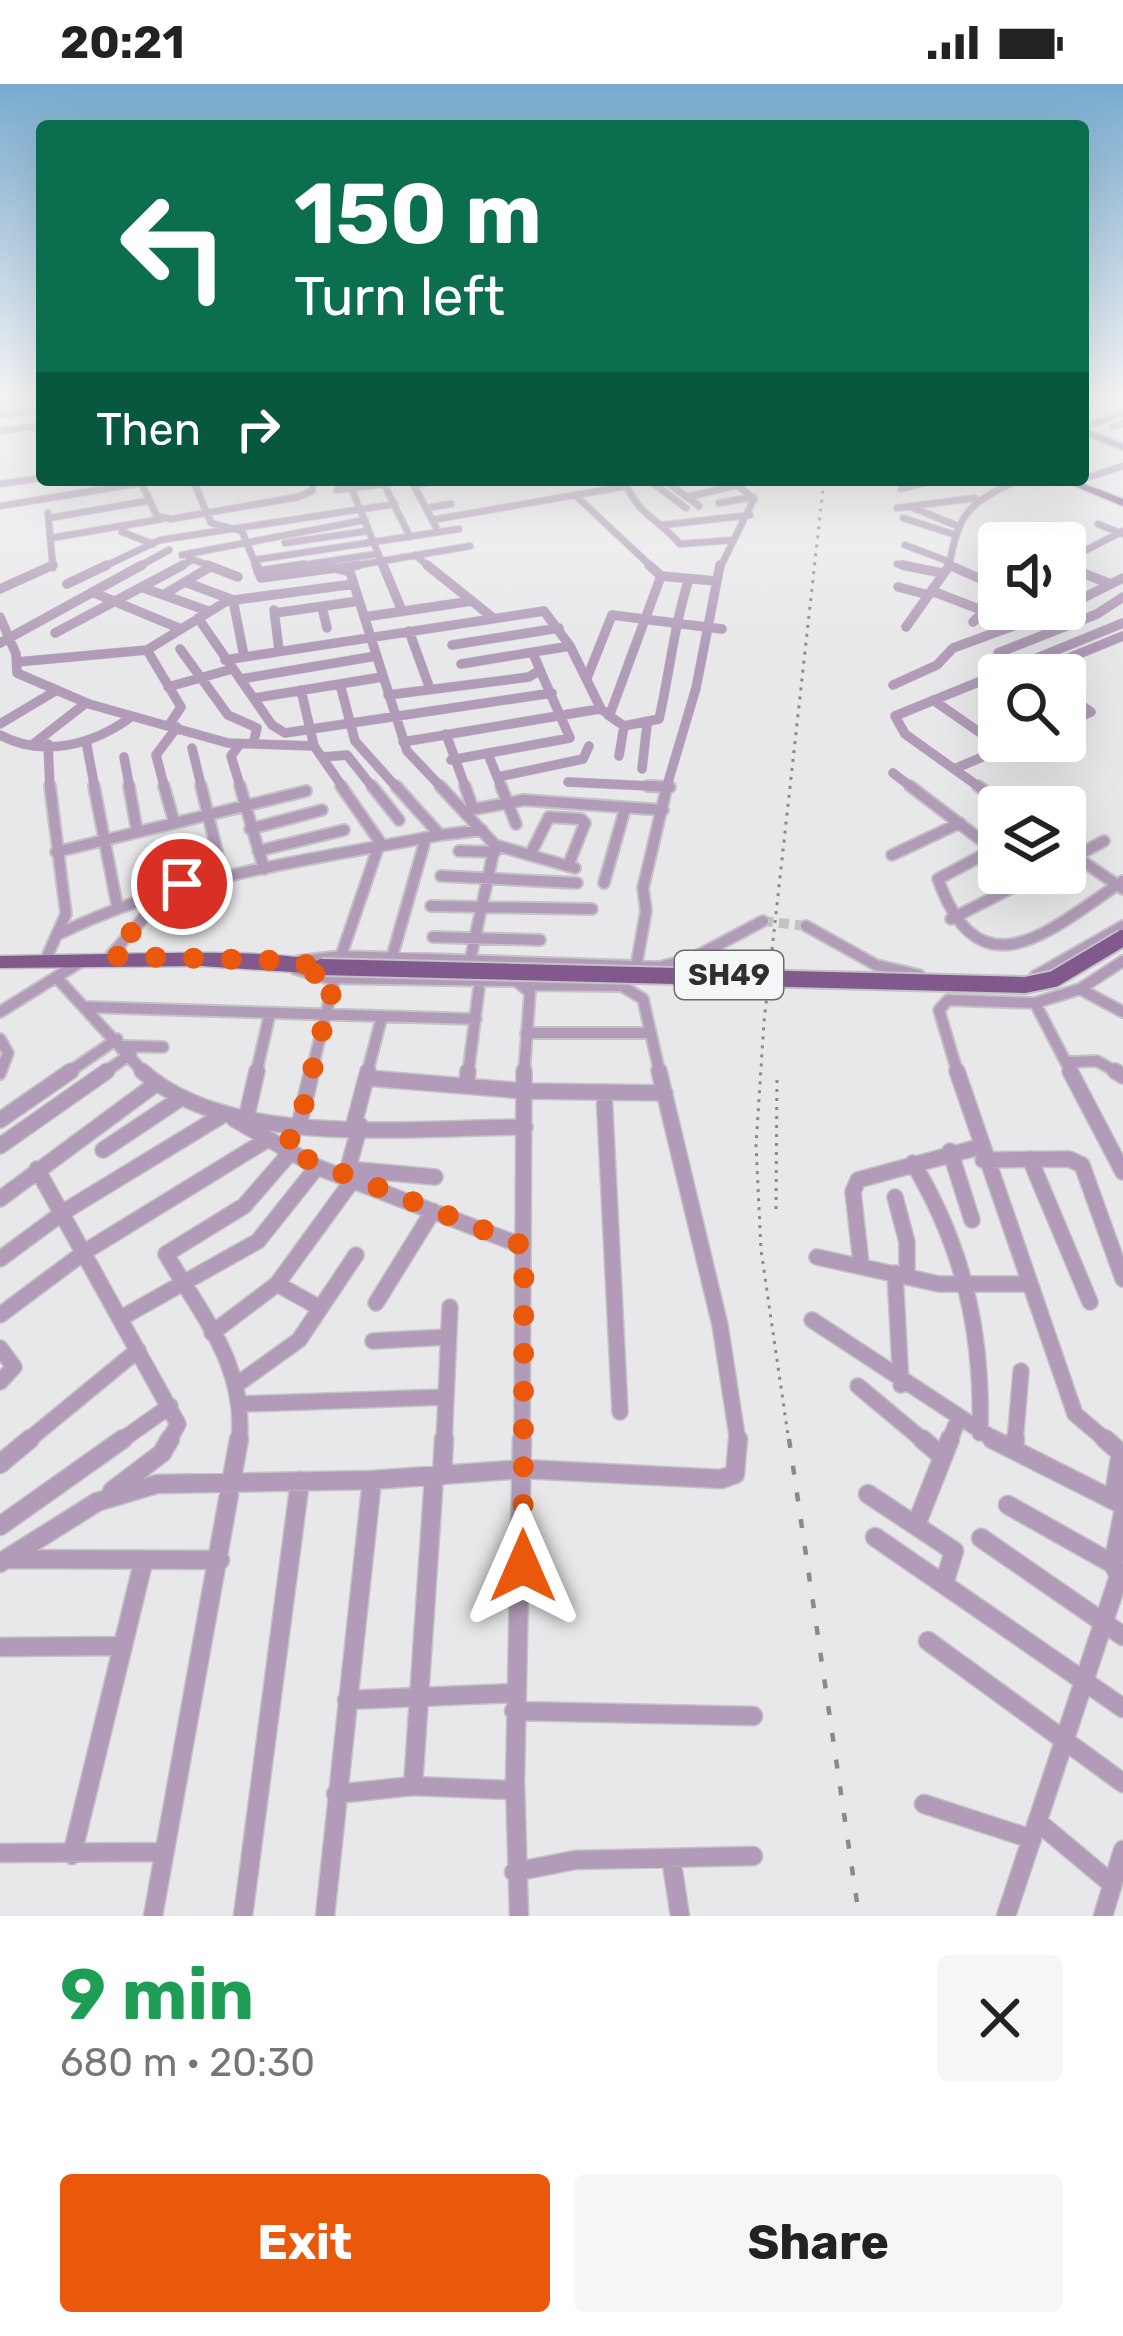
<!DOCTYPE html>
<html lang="en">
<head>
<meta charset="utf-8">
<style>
	body { margin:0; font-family:Rubik,sans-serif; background:#f6f6f6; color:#222; height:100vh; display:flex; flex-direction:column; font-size:45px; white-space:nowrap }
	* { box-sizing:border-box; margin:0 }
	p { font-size:39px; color:#767676 }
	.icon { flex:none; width:66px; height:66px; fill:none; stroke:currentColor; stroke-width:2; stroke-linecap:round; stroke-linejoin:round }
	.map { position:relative; height:1832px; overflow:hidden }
	.details { display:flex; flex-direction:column; background:#fff; flex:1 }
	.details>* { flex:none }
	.banner { position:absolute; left:36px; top:36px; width:1053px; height:366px; border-radius:12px; box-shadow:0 12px 48px #0002; background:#0b6e4f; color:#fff; overflow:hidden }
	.buttons { position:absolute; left:978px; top:438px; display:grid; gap:24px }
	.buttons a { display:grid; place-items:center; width:108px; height:108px; border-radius:12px; background:#fff; box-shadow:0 12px 48px #0002; font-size:60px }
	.pin { position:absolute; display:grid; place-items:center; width:102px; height:102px; color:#fff; margin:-51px; border:6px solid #fff; border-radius:50%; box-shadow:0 3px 12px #0007 }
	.me { position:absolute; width:132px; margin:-66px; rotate:0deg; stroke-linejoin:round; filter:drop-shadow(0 0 9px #0008) }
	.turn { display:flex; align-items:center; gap:42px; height:252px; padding:0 60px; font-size:54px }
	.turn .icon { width:156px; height:156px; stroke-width:2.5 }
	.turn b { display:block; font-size:84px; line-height:102px }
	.then { display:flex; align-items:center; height:114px; padding:0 60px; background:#0003; gap:24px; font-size:45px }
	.round { display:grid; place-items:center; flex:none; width:126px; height:126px; border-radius:12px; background:#f6f6f6 }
	.overview { display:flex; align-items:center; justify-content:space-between; height:204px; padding:0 60px }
	h1 { font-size:72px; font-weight:700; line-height:90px; color:#1e9e55 }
	.action { display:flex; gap:24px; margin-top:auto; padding:24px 60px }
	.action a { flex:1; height:138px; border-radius:12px; background:#ea580c; color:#fff; font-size:48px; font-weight:700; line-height:138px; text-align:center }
	.action a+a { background:#f6f6f6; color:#222 }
	.status { display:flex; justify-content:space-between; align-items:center; height:84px; padding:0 60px; background:#fff; direction:ltr }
	.status svg { height:33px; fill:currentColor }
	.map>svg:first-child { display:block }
</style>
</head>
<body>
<div class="status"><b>20:21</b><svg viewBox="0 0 49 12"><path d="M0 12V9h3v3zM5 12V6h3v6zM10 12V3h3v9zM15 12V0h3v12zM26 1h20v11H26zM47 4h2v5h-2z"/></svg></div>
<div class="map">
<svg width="1123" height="1832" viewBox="0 0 1123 1832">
	<rect width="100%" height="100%" fill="#e8e8ea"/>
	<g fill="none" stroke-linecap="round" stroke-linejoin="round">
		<path stroke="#c3c3c5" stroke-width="10" stroke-dasharray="10 6" stroke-linecap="butt" d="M763,837l43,5"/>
		<g stroke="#c3c3c5" stroke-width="8">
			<path id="street-far4" d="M1117,311l6,2
				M0,316l24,-5
				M1083,325l15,-11
				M0,331l42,-6
				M38,342l4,28
				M1113,343l10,-4
				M1083,344l40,-15
				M0,347l42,-6
				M1083,395l40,-13
				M140,396l17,36 14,3 127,-22 14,-6 1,-11
				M193,396l18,43 31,8 15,37
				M347,396l-10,10 47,-6
				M408,396l-24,4 26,53
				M411,396l25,47
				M649,396l37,28
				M664,396l35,26
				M624,397c16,36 31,35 56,63l53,-4
				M682,398l10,-2
				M0,400l42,-6
				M414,401l29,-5
				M901,405l34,-9
				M352,406l32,78
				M575,411l78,73
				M687,413l51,-12
				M719,419l34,-6
				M0,422l141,-23
				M909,422l46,19
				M426,424l25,-4
				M897,424l78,-10
				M48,429l5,55
				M49,434l98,-17
				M903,434l53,17
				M432,436l195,-34
				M1098,440l25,10
				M663,441l87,-10
				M125,442l-3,6 31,12
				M51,454l111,-19
				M285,459l83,-12
				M905,461l45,17
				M182,471l183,-35
				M415,471l16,13
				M189,474l26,10
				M254,476l205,-31
				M1065,477l58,-30
				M897,480l20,4
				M1065,482l5,2
				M101,484l59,-28 235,-36
				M136,484l33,-18
				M177,484l15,-8
				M284,484l92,-14
				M341,484l129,-22
				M720,484l34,-69 -23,-19
				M954,484l-5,-2c10,-55 20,-63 70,-86"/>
		</g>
		<g stroke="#c3c3c5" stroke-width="10">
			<path id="street-far3" d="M207,481l31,12
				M256,481l5,13 74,-10 15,4 57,179 36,38
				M383,481l19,46
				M427,481l65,52
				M902,481l40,8
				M949,481l50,22
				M1065,482l43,17
				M341,484l17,-3
				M258,488l46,-7
				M661,492l55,5
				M185,498l48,18 11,56
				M67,500l40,-19
				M141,503l67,24
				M898,503l31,8
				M0,505l53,-24
				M932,507l52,20 -11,11
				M92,508l89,37
				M163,511l47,-28
				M322,523l5,21
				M1065,523l58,-29
				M274,526l5,40
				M275,529l84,-12
				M0,533l16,37 1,19 72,31 139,39 86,3
				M364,533l108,-16
				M198,534l74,107 13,8 267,-40
				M906,543l43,-61
				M994,546l25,-21
				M409,547l21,58
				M55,549l128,-68
				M0,559l142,-78
				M452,561l107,-17
				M180,565l48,66 29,13 -4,16
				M147,566l80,-49 127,-17
				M225,576l319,-49 26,35 31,63
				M17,578l130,-12 34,57 -12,18
				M461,580l109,-18
				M1032,589l91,-37
				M1035,591l-37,-22 99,-39 26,-17
				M587,594l25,-63 110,14
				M241,595l135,-23
				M340,600l15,57 43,48
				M893,601l44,-20 16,-17 107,-39
				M168,603l64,-18
				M301,606l13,56 30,43
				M999,608l-15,8 15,12
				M1065,610l26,18 -26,12
				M388,611l141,-18 11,-7 -7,-17
				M255,614l127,-21
				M933,616l69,48
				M608,631l16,11 35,-7c11,-48 15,-94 30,-140
				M0,640l57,-34
				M446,650l20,55
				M0,651c43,23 93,10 131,-18
				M86,657l9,48
				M403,658l196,-33 11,5 51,-138 -12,-11
				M48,660l2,45
				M240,660l-9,12 10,33
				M32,661l54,-42
				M192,664l10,41
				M488,670l14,35
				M619,672l5,-30
				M124,673l6,32
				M323,673l24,-2 27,34
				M451,676l119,-22 -30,-68
				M642,685l5,-44
				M954,685l66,-28
				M893,689l21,16
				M498,693l85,-18 6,-13
				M568,698l102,5
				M165,705l-9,-34 21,-28
				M666,705l30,-101 24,-123
				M982,705l-77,-55 -10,-18 228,-93"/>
		</g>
		<g stroke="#c3c3c5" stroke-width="14">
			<path id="street-far2" d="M94,702l23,119
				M129,702l8,45
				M164,702l10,36
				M201,702l22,90
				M240,702l24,83
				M372,702l27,34
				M396,702l44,49 42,-5
				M440,702l55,59 -25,116
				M465,702l8,23
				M501,702l15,38
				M648,702l22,1
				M910,702l88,67
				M978,702l29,21
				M1015,723l28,-13
				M464,727l60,-11 139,10
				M250,745l72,-19
				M495,761l80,23
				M994,765l-56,30c42,118 112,51 185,2
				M1065,765l58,40
				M258,767l86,-21
				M459,767l36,1
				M56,768l250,-61
				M531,769l18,-36 32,2 4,4 -17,43
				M892,771l68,-32
				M1076,772l28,-15
				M441,792l136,7
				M604,799l21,-74
				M431,822l161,3
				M951,835l90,-46
				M806,842l70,39 43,10
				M61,849c119,-58 250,-73 379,-98
				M433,853l107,3
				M111,871l43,-49 5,-16
				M341,872l39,-114 -39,-56
				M392,873l33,-116
				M45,877l21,-47 -16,-128
				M299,877l42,-5 319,11 33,-9 70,-37
				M1123,877l-43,28 43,23
				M636,883l10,-56 -3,-23 24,-102
				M295,885l31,9 190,3 14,11 -6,82
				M1035,892l88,-50
				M58,895l87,95
				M526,901l96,1 21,13 17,75
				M1035,919l37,71
				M87,923l389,12
				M0,928l82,-51
				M526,949h123
				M0,955l8,14 -8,21
				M124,962l39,1
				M1070,978l27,-1 23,13
				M66,990l51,-35
				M102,990l29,-20
				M256,990l14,-61
				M311,990l24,-96
				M367,990l15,-58
				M468,990l12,-94
				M958,990l-19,-64 9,-10 87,3 45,-14"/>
		</g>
		<g stroke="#c3c3c5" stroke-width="18">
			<path id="street-far1" d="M142,987c87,79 272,56 383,56
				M659,987l61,254 18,117
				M957,987l118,343 33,28
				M1070,987l53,101
				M1115,987l8,5
				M367,994l158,13 140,2
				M467,998l1,-11
				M604,1008l16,320
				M234,1035l83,48 206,79
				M246,1035l11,-48
				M0,1036l71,-49
				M354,1040l14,-53
				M0,1062l107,-75
				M103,1066l75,-50
				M284,1066l16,-29 12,-50
				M950,1067l22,69
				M1030,1075l60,143
				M983,1076l86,-1 13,6 41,114
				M913,1079c51,85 70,171 67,270
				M37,1085l141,255 -10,18
				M348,1085l87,8
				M346,1092l14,-51
				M895,1113l12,45v34
				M0,1115l157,-116
				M817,1173l122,27h88
				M0,1175l65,-48 156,-95
				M861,1179l-8,-71 5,-12 121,-33
				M895,1189l6,112
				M277,1200l43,24
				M376,1219l57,-92
				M0,1231l86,-64 179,-110
				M121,1234l137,-77 59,-74
				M812,1236l186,122
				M212,1249l65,-49 75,-103
				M373,1257l75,-4
				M0,1264l14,19 -14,15
				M239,1299l60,-43 57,-85
				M858,1302l67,56
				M243,1320l203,-7
				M26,1358l112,-92
				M119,1358l51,-36
				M239,1358c8,-76 -36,-124 -73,-188l78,-48 46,-53
				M444,1358l6,-135
				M522,1358l2,-371
				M949,1358l9,-22
				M1015,1358l6,-71"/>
		</g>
		<g stroke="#c3c3c5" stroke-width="21">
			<path id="street" d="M922,1355l21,18
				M992,1355l131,66
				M1105,1355l16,14 -8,47
				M1014,1366l1,-11
				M0,1380l30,-25
				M442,1392l2,-37
				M112,1407l50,-38 8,-14
				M868,1410l86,57 -10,33
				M1008,1421l105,59
				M916,1441l34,-86
				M0,1442l123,-87
				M875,1453l248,171
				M981,1454l142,98
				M7,1475l213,1
				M0,1479l97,-61 60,-18 215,-4 151,-11 198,10 14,-5 3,-35
				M928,1557l195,142
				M0,1563l123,-1
				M347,1616l168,-7
				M514,1627l239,5
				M413,1702l21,-309
				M336,1710l77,-8 98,4
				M924,1720l108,35
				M1038,1738l74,62
				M0,1769l163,-1
				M72,1771l71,-292
				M671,1774l9,58
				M514,1788l61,-12 178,-4
				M153,1832l86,-477
				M243,1832l57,-435
				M325,1832l47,-436
				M519,1832l-4,-134 7,-343
				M1006,1832l113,-340 -6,-12 10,-50
				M1103,1832l20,-66"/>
		</g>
		<g stroke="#c3c3c5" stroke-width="4">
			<path id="secondary" d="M1083,344l40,16v6l-40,-16z"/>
		</g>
		<g stroke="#c3c3c5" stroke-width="3">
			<path id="primary" d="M1060,396h14l49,19v7z
				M161,869c32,0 151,-3 170,14l-9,7 -121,-8 -201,2v-12z"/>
		</g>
		<use href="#street-far4" stroke="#b19bb8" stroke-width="6"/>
		<use href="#street-far3" stroke="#b19bb8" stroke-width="9"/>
		<use href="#street-far2" stroke="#b19bb8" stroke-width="10"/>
		<use href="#street-far1" stroke="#b19bb8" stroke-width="15"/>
		<use href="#street" stroke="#b19bb8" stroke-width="18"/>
		<use href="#secondary" fill="#9575a0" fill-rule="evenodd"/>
		<use href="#primary" fill="#81598d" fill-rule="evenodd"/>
		<path stroke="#8a8a8b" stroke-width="3" stroke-dasharray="3 6" stroke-linecap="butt" d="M776,1125l1,-132
			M789,1358l-28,-192 -5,-105 8,-123 60,-542"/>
		<path stroke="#8a8a8b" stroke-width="4.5" stroke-dasharray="9 18" stroke-linecap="butt" d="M789,1355l70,477"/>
		<g stroke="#c3c3c5" stroke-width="20" stroke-linecap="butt">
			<path id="primary-bridge" d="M322,883l703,18 29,-6 69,-41"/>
		</g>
		<use href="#primary-bridge" stroke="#81598d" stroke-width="16"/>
	</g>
	<linearGradient id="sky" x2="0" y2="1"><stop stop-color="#79abcf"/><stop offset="0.55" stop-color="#f5f5f6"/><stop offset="1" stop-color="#f5f5f6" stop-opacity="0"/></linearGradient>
	<rect width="1123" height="568" fill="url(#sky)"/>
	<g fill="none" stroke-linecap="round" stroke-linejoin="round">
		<path stroke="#ea580c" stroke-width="21" stroke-dasharray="0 37.8" d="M182,800l-23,6 -5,16 -43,50 188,5 10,5 -14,3 40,9 -35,143 -16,29 240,96 -1,320"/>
	</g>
	<g text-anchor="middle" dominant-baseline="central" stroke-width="9" stroke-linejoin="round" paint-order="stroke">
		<rect fill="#f5f6f7" stroke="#6a6b6b" stroke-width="3" x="675" y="867" width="108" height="48" rx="9"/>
		<g font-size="30" font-weight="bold" fill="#2e2f2f">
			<text x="729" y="891">SH49</text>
		</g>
	</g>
</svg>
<div class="buttons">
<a><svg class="icon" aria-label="sound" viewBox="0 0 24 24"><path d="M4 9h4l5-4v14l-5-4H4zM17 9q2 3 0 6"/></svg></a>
<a><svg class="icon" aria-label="search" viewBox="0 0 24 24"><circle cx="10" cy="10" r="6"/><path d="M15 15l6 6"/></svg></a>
<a><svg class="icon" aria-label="layers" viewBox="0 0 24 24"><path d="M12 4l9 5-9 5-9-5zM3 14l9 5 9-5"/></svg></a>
</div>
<div class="pin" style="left:182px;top:800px;background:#d93025"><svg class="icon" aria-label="arrive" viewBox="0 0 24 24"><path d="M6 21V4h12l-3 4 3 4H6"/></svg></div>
<svg class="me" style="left:523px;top:1482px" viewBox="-20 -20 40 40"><path d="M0-17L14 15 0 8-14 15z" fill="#ea580c" stroke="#fff" stroke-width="4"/></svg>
<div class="banner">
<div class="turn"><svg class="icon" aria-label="left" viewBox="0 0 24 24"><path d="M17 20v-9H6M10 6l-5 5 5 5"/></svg><div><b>150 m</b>Turn left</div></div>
<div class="then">Then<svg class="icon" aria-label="right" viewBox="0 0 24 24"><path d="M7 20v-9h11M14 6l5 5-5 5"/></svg></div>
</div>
</div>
<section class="details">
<div class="overview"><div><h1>9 min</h1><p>680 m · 20:30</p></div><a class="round"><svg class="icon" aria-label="close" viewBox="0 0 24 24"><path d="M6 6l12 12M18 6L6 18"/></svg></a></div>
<div class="action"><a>Exit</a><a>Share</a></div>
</section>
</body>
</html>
